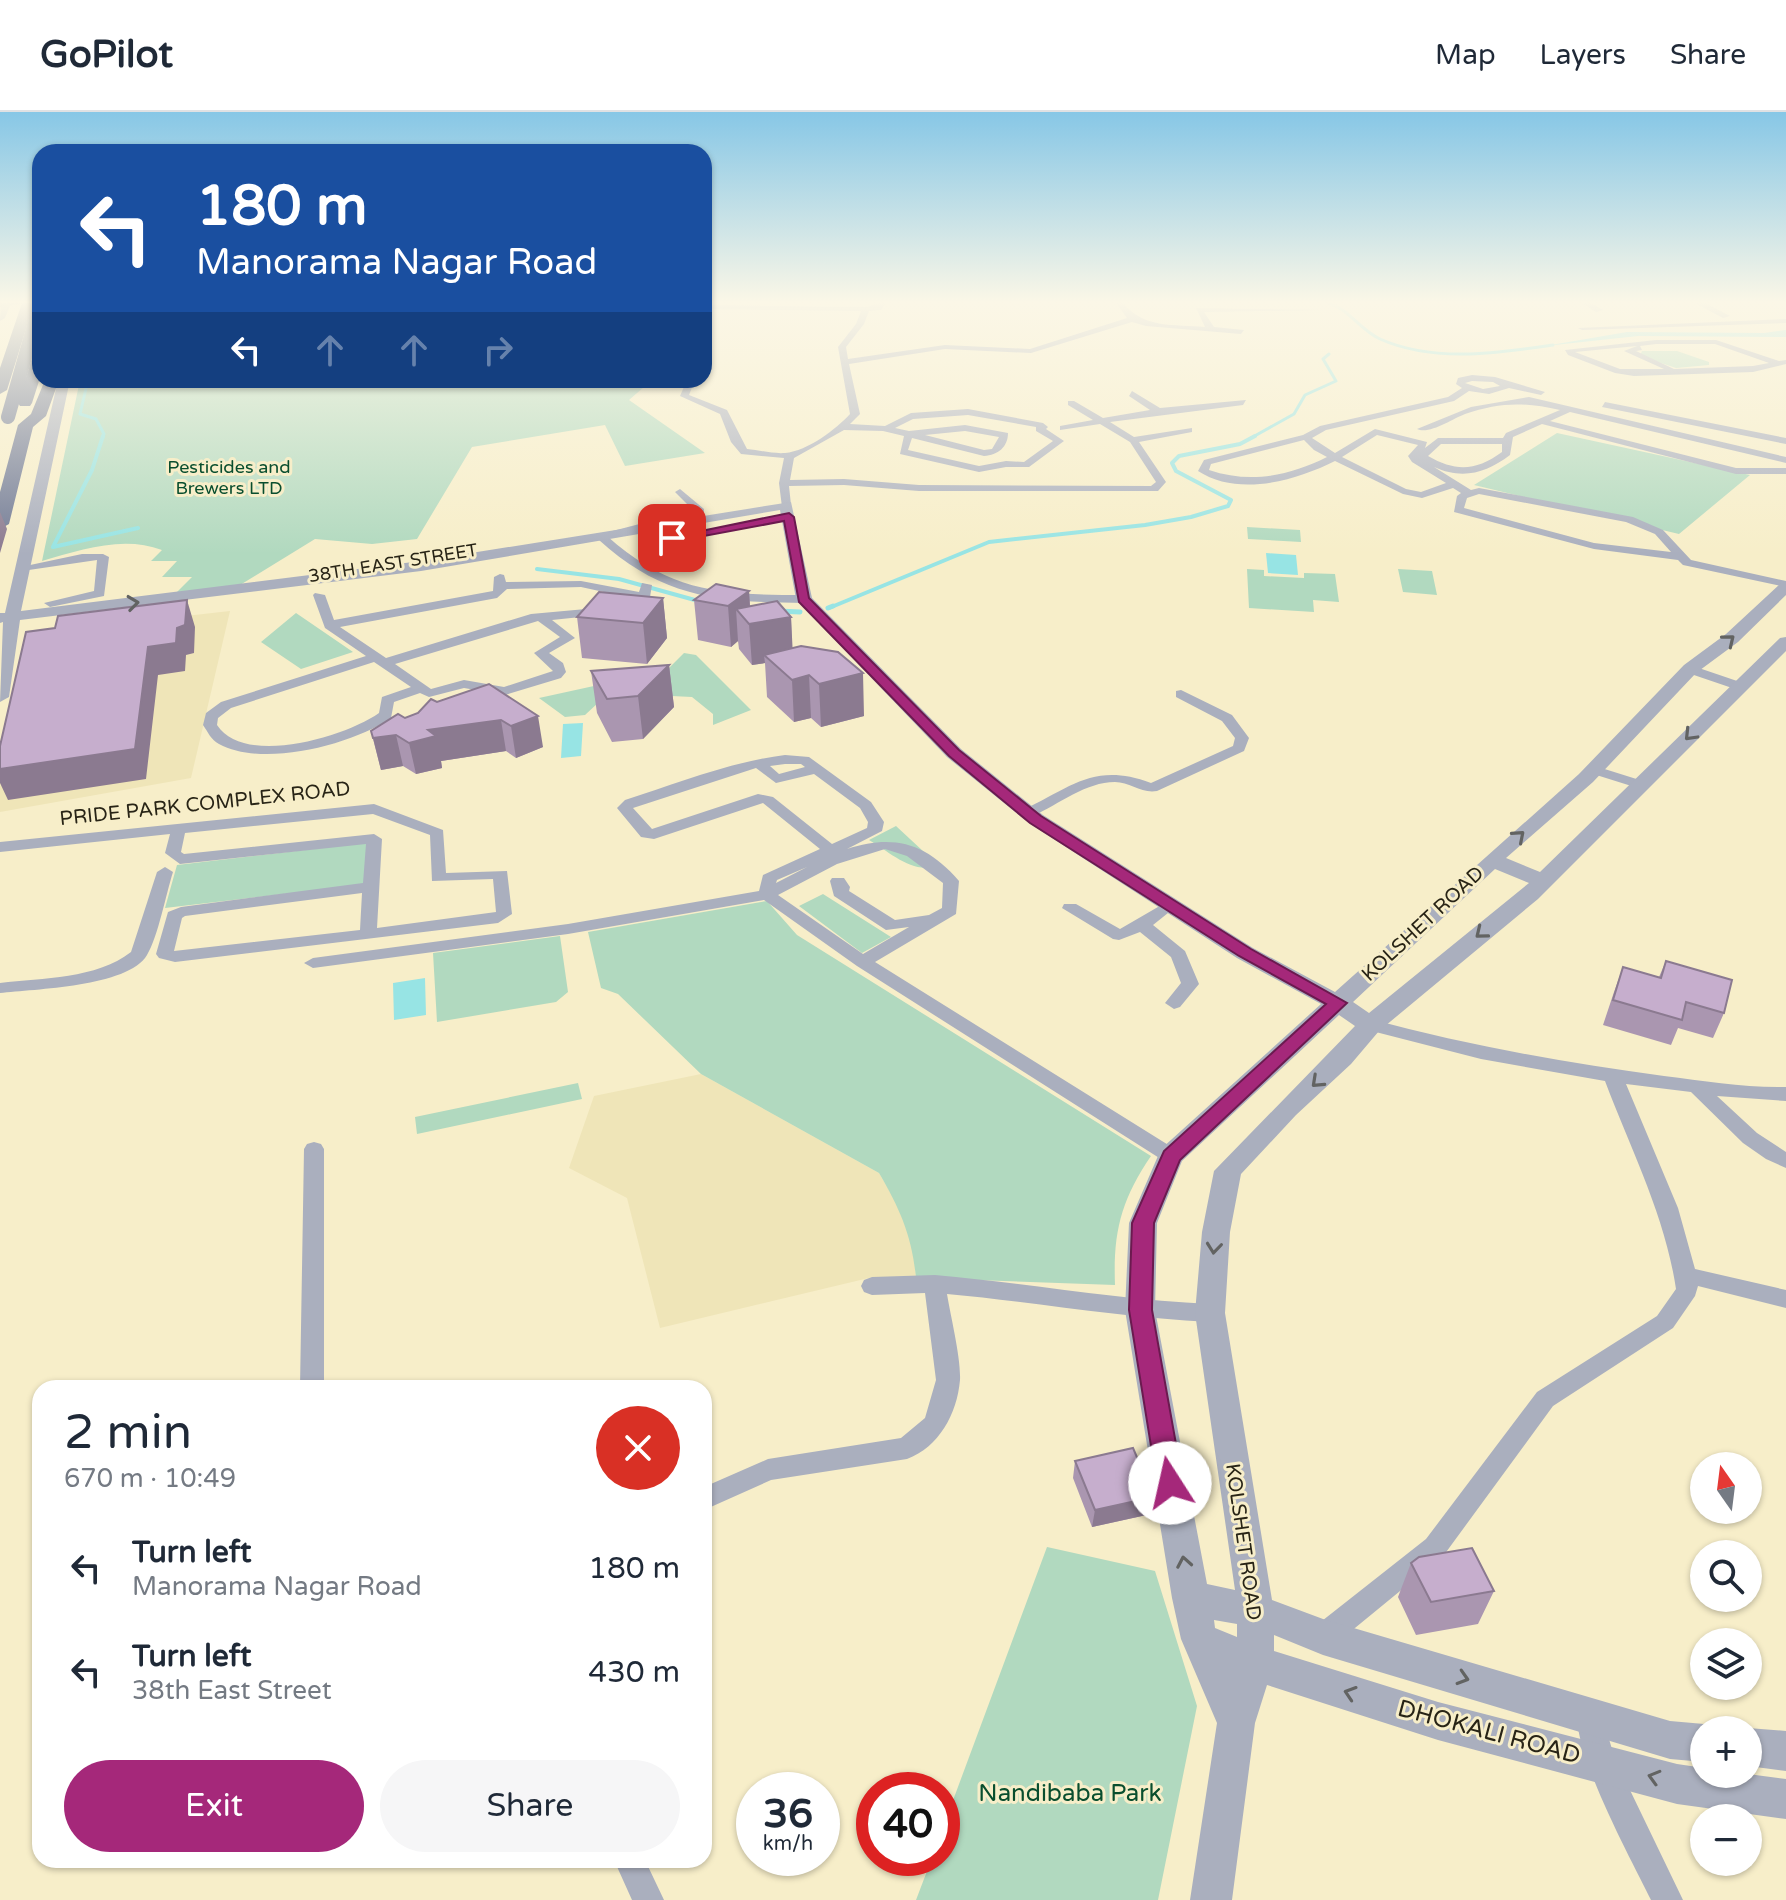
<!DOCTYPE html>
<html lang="en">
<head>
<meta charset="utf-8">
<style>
	body { margin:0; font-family:"Varela Round",sans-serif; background:#f6f6f7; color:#1f2937; height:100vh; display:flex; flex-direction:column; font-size:30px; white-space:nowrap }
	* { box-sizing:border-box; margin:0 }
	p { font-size:26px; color:#747a83 }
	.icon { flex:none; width:44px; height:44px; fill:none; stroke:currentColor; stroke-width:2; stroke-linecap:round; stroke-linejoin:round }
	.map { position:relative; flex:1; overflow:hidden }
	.panel { position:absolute; left:32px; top:1268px; width:680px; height:488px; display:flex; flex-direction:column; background:#fff; border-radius:24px; box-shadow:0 2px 6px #0004 }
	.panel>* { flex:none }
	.banner { position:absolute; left:32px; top:32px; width:680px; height:244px; border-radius:24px; box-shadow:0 2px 6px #0004; background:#1a4fa0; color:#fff; overflow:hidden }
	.needle { width:52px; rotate:346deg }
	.buttons { position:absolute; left:1690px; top:1340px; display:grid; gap:16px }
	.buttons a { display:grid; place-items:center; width:72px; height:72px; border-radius:50%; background:#fff; box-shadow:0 2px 6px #0004; font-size:40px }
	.speed { position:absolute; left:736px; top:1660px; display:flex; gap:16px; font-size:40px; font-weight:700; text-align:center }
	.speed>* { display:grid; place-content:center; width:104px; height:104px; border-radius:50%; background:#fff; box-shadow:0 2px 6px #0004; line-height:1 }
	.speed small { font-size:20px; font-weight:400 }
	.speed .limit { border:12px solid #d22; background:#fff; color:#111 }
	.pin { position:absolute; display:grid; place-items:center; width:68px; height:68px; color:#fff; margin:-34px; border-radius:16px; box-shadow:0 4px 12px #0006 }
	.me { position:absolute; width:88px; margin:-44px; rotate:350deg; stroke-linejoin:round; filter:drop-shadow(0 0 6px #0008) }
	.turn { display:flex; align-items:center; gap:28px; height:168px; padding:0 32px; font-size:36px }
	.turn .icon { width:104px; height:104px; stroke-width:2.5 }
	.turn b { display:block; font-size:56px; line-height:68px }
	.lanes { display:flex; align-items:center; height:76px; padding:0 32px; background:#0003; justify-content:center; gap:40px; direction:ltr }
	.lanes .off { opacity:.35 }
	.round { display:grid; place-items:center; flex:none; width:84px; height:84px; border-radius:42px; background:#f6f6f7 }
	.headline { display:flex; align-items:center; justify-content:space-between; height:136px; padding:0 32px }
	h1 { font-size:48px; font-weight:600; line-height:60px }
	.button { display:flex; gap:16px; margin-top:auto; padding:16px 32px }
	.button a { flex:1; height:92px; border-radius:48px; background:#a5287a; color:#fff; font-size:32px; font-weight:600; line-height:92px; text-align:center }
	.button a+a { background:#f6f6f7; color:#1f2937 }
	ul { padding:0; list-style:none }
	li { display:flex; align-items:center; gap:24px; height:104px; padding:0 32px }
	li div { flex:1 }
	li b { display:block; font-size:30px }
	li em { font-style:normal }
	header { display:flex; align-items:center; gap:48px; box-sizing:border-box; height:112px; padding:0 40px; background:#fff; border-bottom:2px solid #e0e1e3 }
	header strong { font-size:38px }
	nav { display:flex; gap:44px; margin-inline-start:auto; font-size:28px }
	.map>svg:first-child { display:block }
</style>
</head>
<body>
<header>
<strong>GoPilot</strong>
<nav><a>Map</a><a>Layers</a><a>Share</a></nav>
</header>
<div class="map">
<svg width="1786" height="1788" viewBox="0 0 1786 1788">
	<rect width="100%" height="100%" fill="#f7eec9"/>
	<path fill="#efe5b8" d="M230,499l-39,167 -191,34v-25l34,-154z
		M701,962l178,99 17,29 17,41 3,35 -43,-1 -213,51 -33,-130 -58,-30 25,-72z"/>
	<path fill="#b1d9bf" d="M1642,239h35l32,11v3l-33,3 -36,-12z
		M80,268h572l-23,20 76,53 -80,13 -20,-41 -133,22 -55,92 -45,5 -57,-5 -75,46 -64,8 16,-16h-30l15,-16h-26l11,-11c-39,-15 -82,0 -120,11z
		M1557,321l193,42 -71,59 -205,-49z
		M1247,415l53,3 1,12 -53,-3z
		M1247,457l17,1v6l40,2v-5l31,1 4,28 -26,-2 1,12 -65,-4z
		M1398,457l34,2 5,24 -34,-3z
		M296,501l57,39 -52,17 -40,-27z
		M684,541l12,2 55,55 -38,15v-11l-21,-17 -41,-2 -52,7 -14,13 -20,2 -26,-19 128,-28z
		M896,714l42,39c-24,11 -48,-13 -69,-25z
		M373,730l-4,42 -204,24 12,-43z
		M823,782l68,43 -29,16 -63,-47z
		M767,789l30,34 354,221c-30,44 -38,76 -36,129l-199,-7c-4,-42 -16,-69 -37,-105l-178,-99 -83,-80 -17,-6 -13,-56z
		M560,824l8,56 -12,10 -119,20 -4,-69z
		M578,971l4,16 -165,35 -2,-17z
		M1047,1435l108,24 42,135 -39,194h-242l16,-42h10v-28z"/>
	<path fill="#97e4e4" d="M1786,218v7l-148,-1 -93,10 82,-14 137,1z
		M1266,441l30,2 2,20 -30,-2z
		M583,611l-2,33 -20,2 2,-34z
		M425,866l1,37 -32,5 -1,-37z"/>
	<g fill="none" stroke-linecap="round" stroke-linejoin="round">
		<path stroke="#97e4e4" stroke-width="3" d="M1329,191c21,7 31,27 51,36 54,24 117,14 173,6
			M88,268l-8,34 16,5 8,15 -1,4
			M1251,326l43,-24 11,-19 31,-14 -13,-22 6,-5"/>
		<path stroke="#97e4e4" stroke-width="4" d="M103,324l-11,34 -39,77 85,-19
			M537,457l82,10 83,23
			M829,496l160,-66 156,-17 46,-8 37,-11 3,-6 -55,-29 -4,-8 7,-7 61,-12 15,-8"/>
		<path stroke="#97e4e4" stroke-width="5" d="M828,496l5,-2
			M778,499l22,1"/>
		<path fill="#aaafbe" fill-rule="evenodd" d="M879,191h7l-5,7 -12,1 -5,13 -18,23 2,12 97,-14 85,4 97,-31 -11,-15h7c21,26 51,21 82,24l-9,-19 128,2 -120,2 10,15 30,3 -3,4 -95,-8 -14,-4 -101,31 -86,-4 -96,15 11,50 -10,10 35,2 26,-13 57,-4 75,14 5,4 -2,2 18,12 -35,26h-23l-27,5 -79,-18 4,-18 -21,-5 -39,-1 -50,28 -4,22 54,-1 75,6 232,1 5,-4 -26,-40 -30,-18 -40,6v-4l33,-6 -25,-15v-4h6l29,17 47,-8 -21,-14 3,-5 28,17 86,-8 -3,5 -133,17 24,15 58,-9v4l-53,10 27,40 -8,9h-239l-75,-6 -55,1 2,19 -9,2 -3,-24 5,-25 -43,-4 -10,-12 -11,-28 -40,-18 7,-16h8l-6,15 38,15 20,39c12,1 26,5 38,4 23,-2 51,-24 65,-39l-12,-67 18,-23 5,-13 -157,-2v-4l162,2zM968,303l68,12v4l17,10 -29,21 -18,-1 -27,5 -71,-16 4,-12 72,18c14,-1 24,-9 24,-23l-43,-8 -56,6 -14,-3 18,-9zM965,319l34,6 -7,12 -8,1 -59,-15z
			M1582,191h9l12,7 -7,2z
			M1695,191h10l25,13 -7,2z
			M1786,207v4l-204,7 -4,-2z
			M1656,228h60l63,21 7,-1v4l-33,8 -119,4 -19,-3 -47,-18 -3,-5zM1656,232h59l54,19 -16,3 -79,3 -38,-18 6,-1 -2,-4zM1637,234l-13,5 40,18h-44l-45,-17z
			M1472,263l23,2 50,15 -4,3 -32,-7 -20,6 -20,-3 -15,10 -128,29 -14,8 23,15 40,-24 52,13 -2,6 13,-10h65l3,-5 54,-23c-36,-8 -60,-8 -95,4 -13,5 -36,21 -48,15l54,-22 58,-10 257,60v6l-216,-51 -20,9 186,47h50v6h-50l-194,-50 -29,13 -3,18c-24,18 -47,25 -76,12l37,23 8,-2 154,29 30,13 28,30 95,21v6l-103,-22 -5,-5 -84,-11 -140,-37 3,-16 4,-3 -8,-5 -31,10 -19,-4 -68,-33c-40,20 -97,36 -137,10l6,-11 99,-25 17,-9 128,-29 14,-9 -6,-4 2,-6zM1472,269l21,1 7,4 -17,3 -18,-6zM1377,323l41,10 -10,11 4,6 34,21 -25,9 -15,-3 -64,-32zM1304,328l10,10 13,7c-38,19 -77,27 -118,13l2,-6zM1441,332h61v8c-26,19 -46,20 -74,4zM1479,382l147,28 29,12 16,18 -77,-9 -130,-35 3,-10z
			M1605,290l181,36v6l-184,-37z
			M680,377l24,20v4l-94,23 -5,-3 88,-23 -18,-18z
			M599,424h8c64,57 115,59 197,59l6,4 -6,4c-84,-1 -140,-4 -205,-63z
			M82,442h21l6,3 -5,39 -54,11 -6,-4 50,-12 3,-31 -75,11 -6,-3z
			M500,462l4,1 2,7 75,-1 58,11 3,-9 10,2 -2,12 -12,14 -86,9 23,18 -26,15 14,10 3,9 -5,6 -56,17 -41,-7 -35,9 -9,-4 -26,9 -3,16c-40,27 -128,50 -172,26 -8,-4 -11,-12 -16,-19l3,-12 15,-11 145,-46 -41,-28 -12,-33 2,-2 10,2 9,25 159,-29 1,-14zM581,475l55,12 -6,6 -99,9 -145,44 -46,-31 157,-29 10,-9zM538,509l22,16 -26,16 19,18 -49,16 -40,-7 -33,9 -36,-25zM374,550l37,25 -29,10 -3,16c-34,24 -135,54 -162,12l1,-7 13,-10z
			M1690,553l53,18 2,3 -7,4 -53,-18 -1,-3z
			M1181,578l51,25 17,23 -5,13 -87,40c-15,3 -27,-9 -42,-9 -29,0 -56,22 -82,34h-10v-6c49,-23 71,-48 128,-27l82,-37 2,-8 -13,-17 -46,-24v-6z
			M785,643l24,2 62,45 13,20 -2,9 -35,18c47,-15 79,-6 112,32l-3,33 -81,48 303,189 3,5 -3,5h-14l-307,-195 -93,-66 -196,34 -255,34 -9,-5 9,-5 255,-34 191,-33 4,-16 57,-26 -57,-46 -109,36 -13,-2 -24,-29 8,-8c53,-17 105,-38 160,-45zM785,652h16l4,3 -26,7 -9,-8zM756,656l20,15 38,-9 46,34 8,14 -1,6 -35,16 -59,-47 -15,-3 -106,35 -19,-21zM885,737l22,7 36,27 -1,25 -13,7 -34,5 -46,-29 1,-4 -6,-9h-12l-2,3 4,15 52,34 23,-3 -46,27 -85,-59 59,-31zM807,755l-31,16 1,-3z
			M1595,654l51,16 2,3 -7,4 -51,-16v-6z
			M374,692l69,26 3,43 61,-2 5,43 -14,9 -323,39 -16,-4 -3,-4 12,-42 13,-5 182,-24 3,-39 -186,20 -15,-11 5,-19 -170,18v-10zM373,702l57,21 2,46 61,-2 3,33 -119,16 5,-89 -8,-5 -190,20 -3,-2 4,-19zM362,781l-2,37 -186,21 8,-33 3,-2z
			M165,755l8,5c-7,22 -15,65 -26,83 -19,32 -113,34 -147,38v-10c43,-5 96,-4 131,-31l26,-80z
			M1170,788l8,5 -25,20 32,26 14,33 -19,23 -6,2 -9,-6 16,-20 -10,-26 -31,-25 -21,8 -6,-1 -51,-31 2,-4h12l44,25z
			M1370,907c97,26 195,44 294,57 41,5 81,12 122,11v14l-69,-5 40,37 29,19v16l-20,-9 -23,-16 -52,-51 -65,-8 52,124 17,61 91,21v18l-88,-22 -3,10 -22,32 -120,78 -109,149 -111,91 -10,4 -10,-4 -4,-9 4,-9 113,-89 111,-147 120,-76 19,-27c-11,-74 -45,-139 -71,-208l-124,-22 -117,-30 -3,-4z
			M314,1030l7,2 3,5v239h-24l4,-239 3,-5z
			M935,1163c92,8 183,25 275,29l8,3 3,6 -3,6 -8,3c-88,-4 -175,-20 -263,-28 4,24 14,64 13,86 -3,34 -21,67 -53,79l-136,21 -67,30v-23l64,-28 133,-21 24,-20 11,-38 -11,-87 -53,2 -8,-3 -3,-6 3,-6 8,-3z
			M1589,1590l10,4 16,53 68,141h-32c-18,-37 -86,-161 -72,-194z
			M614,1748h31l19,40h-32z"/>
		<path fill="#aaafbe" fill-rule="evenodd" d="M1,191h10l-6,15 -5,3z
			M58,268h12l-49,231 400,-50 370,-59 21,96 149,151 82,66 210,133 82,44 244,-218 105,-109 42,-31 55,-51 5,-2v14l-48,47 -42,31 -103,109 -87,76 34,14 240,-234 6,-1v14l-248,248 -159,132 -28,33 -55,51 -55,59 -11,58 -5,81 47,287 51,19 347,102 34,3 14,6h-14v32l-34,-3 -347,-104 -49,-20v16l164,51 239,62 27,4v6h44l38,5v40l-109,-15 -239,-64 -171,-55 -12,38 -23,177h-42l27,-177 -36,-84 -9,-41 -47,-288 4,-87 32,-74 160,-145 -84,-46 -208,-135 -82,-66 -151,-158 -16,-89 -359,61 -401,49 -11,77 -9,5 3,-80 -3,1v-10h5zM1495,757l34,14 -160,130 -16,-11zM1339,903l16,11 -141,145 -12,61 -7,81 40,277 -28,-6 -52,-274 2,-87 25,-62zM1214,1508l23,4v13l-22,-9z
			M1748,1616l38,3v40l-38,-5v-36h-6z"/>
		<path fill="#8991a7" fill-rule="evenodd" d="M0,191h25l-25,4z"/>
		<path fill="#727b96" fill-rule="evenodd" d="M22,191h12l-27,87 -7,4v-26z
			M40,239v27l-8,25 -2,3h-10l-2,-3 15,-48z
			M45,268h14l-13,36 -13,11 -24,97 -9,5v-37l18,-67 13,-11z"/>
		<path stroke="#727b96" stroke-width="14" d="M8,305l32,-113"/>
	</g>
	<path fill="#aa96b0" d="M749,479l1,15 41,11 1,32 72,67 -43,11 -10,-9 -17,4 -27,-25 -2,-34 -13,2 -13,-16 -1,-8 -7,6 -33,-7 -4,-40z
		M663,486l4,40 -20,26 -65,-6 -5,-41z
		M669,553l5,42 -31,32 -31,3 -15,-29 -6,-42z
		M489,572l54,63 -27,11 -10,-7 -65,10 1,7 -26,6 -13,-8 -22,4 -10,-39 47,-18 19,-11z
		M1666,849l58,52 -11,25 -35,-10 -7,17 -68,-20 11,-33 9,-25 36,10z
		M1075,1349l76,53 -59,13 -19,-49z
		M1411,1451l83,28 -16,33 -62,11 -18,-38z"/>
	<path fill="#8b7a90" d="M0,400l7,17 -7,24z
		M749,479l2,33 40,-7 2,40 -29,-2 1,8 -13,2 -3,-41 -13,-15 2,32 -7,6 -3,-41z
		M663,486l4,40 -20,26 -4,-41z
		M187,488l8,27 -1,26 -8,2 -1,16 -27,4 -12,104 -138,21 -8,-17v-14l148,-122 29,-19z
		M669,553l5,42 -31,32 -5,-43z
		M863,561l1,43 -43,11 -2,-43z
		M809,563l2,43 -17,4 -2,-42z
		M538,604l5,31 -27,11 -5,-32z
		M501,608l5,31 -65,10 1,7 -26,6 -7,-31 19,-13z
		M396,623l7,31 -22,4 -8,-32z
		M1154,1385l-3,17 -59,13 3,-17z"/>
	<path fill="#c6aecd" stroke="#8b7a90" stroke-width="2" d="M716,472l33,7 -21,15 -34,-6z
		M599,480l64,6 -20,25 -66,-6z
		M187,488l-2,25 -8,3 -1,15 -28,4 -13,102 -135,20v-23l26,-114 29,-4 3,-12z
		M777,489l14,16 -42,7 -13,-15z
		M801,534l37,6 25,21 -44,11 -10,-9 -17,5 -28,-25z
		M669,553l-31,31 -31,3 -16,-28z
		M489,572l49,32 -27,10 -10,-6 -73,10 8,6 -27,7 -13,-8 -23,3 -2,-7 27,-17 7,4 13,-5 13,-14 6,3z
		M1666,849l66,19 -8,33 -38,-11 -4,18 -69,-20 10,-33 38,11z
		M1133,1336l21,49 -59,13 -20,-49z
		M1472,1436l22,43 -63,11 -20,-39 8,-6z"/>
	<defs><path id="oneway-chevron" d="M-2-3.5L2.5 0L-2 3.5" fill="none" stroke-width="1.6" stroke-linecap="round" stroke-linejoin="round" transform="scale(2)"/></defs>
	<g stroke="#626362">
		<use href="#oneway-chevron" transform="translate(133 491) rotate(-7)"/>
		<use href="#oneway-chevron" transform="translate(1729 528) rotate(-39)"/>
		<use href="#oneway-chevron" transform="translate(1690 623) rotate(134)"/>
		<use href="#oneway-chevron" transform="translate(1519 724) rotate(-41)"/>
		<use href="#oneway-chevron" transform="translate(1481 821) rotate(141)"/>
		<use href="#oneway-chevron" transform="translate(1317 970) rotate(137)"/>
		<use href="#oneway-chevron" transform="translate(1214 1136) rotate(96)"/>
		<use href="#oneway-chevron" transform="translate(1184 1450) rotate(-100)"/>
		<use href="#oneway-chevron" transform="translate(1463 1566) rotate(17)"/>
		<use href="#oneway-chevron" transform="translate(1350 1581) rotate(-162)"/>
		<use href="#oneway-chevron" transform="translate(1654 1665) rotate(-164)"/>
	</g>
	<linearGradient id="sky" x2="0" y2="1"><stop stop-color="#87c7e6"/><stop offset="0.43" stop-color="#fbf7e7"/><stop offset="1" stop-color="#fbf7e7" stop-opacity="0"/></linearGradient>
	<rect width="1786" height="442" fill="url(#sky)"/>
	<path fill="#a5287a" stroke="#6b1a4f" stroke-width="2" d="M789,401l5,4 15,81 150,152 82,66 210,133 96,54 -167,157 -26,63 -2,87 31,173 -4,8 -9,3 -9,-3 -4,-8 -28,-173 3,-87 32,-72 162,-147 -87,-48 -209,-133 -81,-67 -150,-154 -15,-81 -112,21 -5,-4z"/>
	<g text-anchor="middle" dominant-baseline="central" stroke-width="6" stroke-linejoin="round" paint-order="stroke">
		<g font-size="18" fill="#094e2e" stroke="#f7eec9">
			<text x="229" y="355">Pesticides and<tspan x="229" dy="21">Brewers LTD</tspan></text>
		</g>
		<g font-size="18" fill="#282416" stroke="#f7eec9">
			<text transform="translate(393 451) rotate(-9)">38TH EAST STREET</text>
		</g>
		<g font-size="20" fill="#282416" stroke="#f7eec9">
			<text transform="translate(205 692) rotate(-6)">PRIDE PARK COMPLEX ROAD</text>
			<text transform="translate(1423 812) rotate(-43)">KOLSHET ROAD</text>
			<text transform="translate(1243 1430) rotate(82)">KOLSHET ROAD</text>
		</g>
		<g font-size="24" fill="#282416" stroke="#f7eec9">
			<text transform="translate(1489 1620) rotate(15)">DHOKALI ROAD</text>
		</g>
		<g font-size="24" fill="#094e2e" stroke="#f7eec9">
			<text x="1070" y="1681">Nandibaba Park</text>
		</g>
	</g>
</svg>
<div class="buttons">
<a><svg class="needle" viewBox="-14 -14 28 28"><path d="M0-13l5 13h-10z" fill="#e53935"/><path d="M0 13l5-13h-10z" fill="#747a83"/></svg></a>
<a><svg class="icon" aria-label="search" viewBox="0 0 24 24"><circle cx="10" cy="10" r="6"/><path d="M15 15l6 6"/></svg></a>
<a><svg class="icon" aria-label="layers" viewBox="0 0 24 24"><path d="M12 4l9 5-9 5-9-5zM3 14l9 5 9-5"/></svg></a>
<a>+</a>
<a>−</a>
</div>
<div class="speed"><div>36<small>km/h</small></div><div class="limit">40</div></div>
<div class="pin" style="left:672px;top:426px;background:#d93025"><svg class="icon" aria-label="arrive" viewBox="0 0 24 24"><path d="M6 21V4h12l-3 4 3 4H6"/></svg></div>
<svg class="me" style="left:1170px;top:1371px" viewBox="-20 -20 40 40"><circle r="19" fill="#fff"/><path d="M0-13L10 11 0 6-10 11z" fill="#a5287a"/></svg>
<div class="banner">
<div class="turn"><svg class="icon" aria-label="left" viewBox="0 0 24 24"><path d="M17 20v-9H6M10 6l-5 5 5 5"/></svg><div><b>180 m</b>Manorama Nagar Road</div></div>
<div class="lanes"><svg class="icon" aria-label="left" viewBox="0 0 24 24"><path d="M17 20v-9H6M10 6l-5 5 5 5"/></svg><svg class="icon off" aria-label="ahead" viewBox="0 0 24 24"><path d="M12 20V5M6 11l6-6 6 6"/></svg><svg class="icon off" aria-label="ahead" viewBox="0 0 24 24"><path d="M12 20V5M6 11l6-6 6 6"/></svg><svg class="icon off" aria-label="right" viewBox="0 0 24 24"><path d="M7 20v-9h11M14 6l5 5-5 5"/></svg></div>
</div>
<section class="panel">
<div class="headline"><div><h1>2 min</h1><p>670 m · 10:49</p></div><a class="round" style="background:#d93025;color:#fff"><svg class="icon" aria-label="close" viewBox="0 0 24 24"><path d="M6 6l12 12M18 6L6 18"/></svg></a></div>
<ul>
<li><svg class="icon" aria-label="left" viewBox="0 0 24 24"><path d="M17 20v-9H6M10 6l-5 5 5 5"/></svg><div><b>Turn left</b><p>Manorama Nagar Road</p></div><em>180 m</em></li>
<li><svg class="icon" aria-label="left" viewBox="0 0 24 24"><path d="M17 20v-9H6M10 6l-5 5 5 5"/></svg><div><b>Turn left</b><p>38th East Street</p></div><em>430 m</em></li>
</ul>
<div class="button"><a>Exit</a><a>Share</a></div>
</section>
</div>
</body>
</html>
